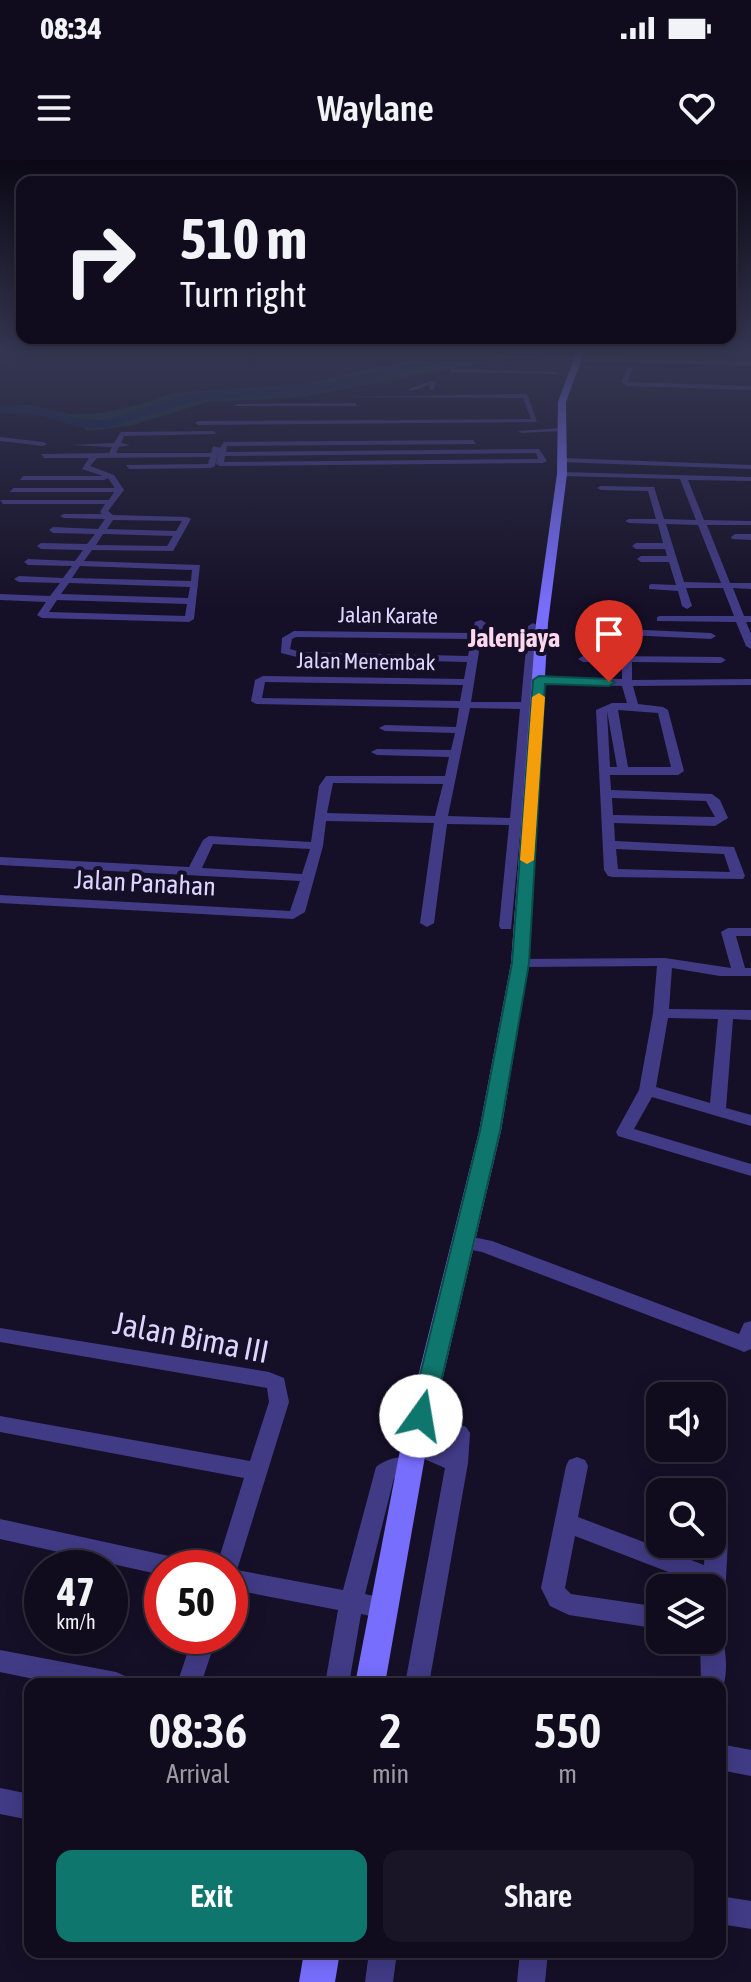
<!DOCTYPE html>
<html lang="en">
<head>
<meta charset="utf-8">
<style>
	body { margin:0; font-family:"Asap Condensed",sans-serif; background:#191526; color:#f1f3f6; height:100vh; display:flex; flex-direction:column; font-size:30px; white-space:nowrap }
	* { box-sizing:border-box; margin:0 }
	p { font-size:26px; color:#9c9ba4 }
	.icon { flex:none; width:44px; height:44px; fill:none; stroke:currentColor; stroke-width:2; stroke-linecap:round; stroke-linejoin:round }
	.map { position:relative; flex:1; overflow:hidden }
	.sheet { position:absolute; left:24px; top:1518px; width:702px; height:280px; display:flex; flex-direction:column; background:#100c1d; border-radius:16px; box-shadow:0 4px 20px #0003,0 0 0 2px #302c3b }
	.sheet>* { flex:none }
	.banner { position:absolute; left:16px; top:16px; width:720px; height:168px; border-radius:16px; box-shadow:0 4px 20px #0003,0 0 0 2px #302c3b; background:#100c1d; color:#f1f3f6; overflow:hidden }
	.buttons { position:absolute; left:646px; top:1222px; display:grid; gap:16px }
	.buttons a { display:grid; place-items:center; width:80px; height:80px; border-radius:16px; background:#100c1d; box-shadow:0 4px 20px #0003,0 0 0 2px #302c3b; font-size:40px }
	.speed { position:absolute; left:24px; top:1390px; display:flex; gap:16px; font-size:40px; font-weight:700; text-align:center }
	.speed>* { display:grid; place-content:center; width:104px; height:104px; border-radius:50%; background:#100c1d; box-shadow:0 4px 20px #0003,0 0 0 2px #302c3b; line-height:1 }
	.speed small { font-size:20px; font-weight:400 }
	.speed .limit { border:12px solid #d22; background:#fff; color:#111 }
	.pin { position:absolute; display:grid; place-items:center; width:68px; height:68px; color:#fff; margin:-82px -34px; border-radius:50% 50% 50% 0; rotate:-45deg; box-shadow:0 0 8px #0007 }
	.pin .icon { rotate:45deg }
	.me { position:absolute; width:88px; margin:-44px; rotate:13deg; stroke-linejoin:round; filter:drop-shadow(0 0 6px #0008) }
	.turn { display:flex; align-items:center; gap:28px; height:168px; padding:0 32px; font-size:36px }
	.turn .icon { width:104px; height:104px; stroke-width:2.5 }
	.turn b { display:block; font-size:56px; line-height:68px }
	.eta { display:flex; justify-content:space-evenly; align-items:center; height:136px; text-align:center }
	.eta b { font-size:48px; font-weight:600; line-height:56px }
	.cta { display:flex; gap:16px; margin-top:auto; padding:16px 32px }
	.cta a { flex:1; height:92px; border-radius:16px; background:#0f766e; color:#fff; font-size:32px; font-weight:600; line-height:92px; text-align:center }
	.cta a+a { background:#191526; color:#f1f3f6 }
	.status { display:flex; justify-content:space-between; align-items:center; height:56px; padding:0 40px; background:#100c1d; direction:ltr }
	.status svg { height:22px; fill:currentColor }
	header { display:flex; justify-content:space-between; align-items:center; height:104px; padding:0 32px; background:#100c1d; font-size:36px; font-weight:600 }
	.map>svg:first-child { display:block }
</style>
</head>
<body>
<div class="status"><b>08:34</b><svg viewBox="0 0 49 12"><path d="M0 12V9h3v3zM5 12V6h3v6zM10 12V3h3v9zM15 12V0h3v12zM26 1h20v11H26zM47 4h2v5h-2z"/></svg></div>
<header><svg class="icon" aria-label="menu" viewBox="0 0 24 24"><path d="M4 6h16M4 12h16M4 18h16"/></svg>Waylane<svg class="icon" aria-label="heart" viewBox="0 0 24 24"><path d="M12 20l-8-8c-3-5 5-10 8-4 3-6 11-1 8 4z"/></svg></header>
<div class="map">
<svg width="751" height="1822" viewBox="0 0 751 1822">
	<rect width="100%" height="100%" fill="#151027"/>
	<path fill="#133131" d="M428,193h67l-7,9 -192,36 -88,4 -79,24 -42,5c-16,-18 -62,-22 -87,-22v-3l29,-1 40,9 31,-1 38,-8 35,-12 132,-9 114,-26z"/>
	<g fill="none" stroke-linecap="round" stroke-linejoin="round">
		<path fill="#0d2049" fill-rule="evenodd" d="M459,193h24l-159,38 -130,10 -87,27 -27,-1 -38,-11 -42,-3v-8l43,3 38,11 25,1 87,-27 131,-10z"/>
		<path fill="#413b86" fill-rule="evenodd" d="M499,195l252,7v4l-254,-8z
			M629,206l3,2 -4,14 123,4v4l-124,-4 -6,-4z
			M452,209l104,3 3,2 -109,-2z
			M431,221l5,1 -2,7h-4l-1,-4 -18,6 -3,-2z
			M525,234l3,2 9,26 -339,3 -3,-2 3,-2 333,-2 -8,-21 -183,-1z
			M355,243l2,3h-123l3,-2z
			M560,268l2,3 -40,2 -4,-2z
			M214,271l2,3 -92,2 -3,7 9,2 -11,2 -3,6h95l2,-7 7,2 4,-6 249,-2 3,4 -249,2 -1,6 313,-3 8,12 -4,2 -323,3 -4,-2 3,-15 -4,17 -4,2 -82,1 -3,-4 82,-1 2,-7 -113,1 -7,8 24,9 10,15 -16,21 5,4 74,2 4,2 -18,32 -81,-1 -8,11 116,4 -6,54 -5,3 -147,-4 -5,-3 9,-13 -46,-2v-6l50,2 10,-13 -41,-1 -5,-3 5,-3 44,2 9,-12 -44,-1 -4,-3 4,-3 47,2 8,-11 -42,-1 -4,-3 4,-3 46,1 8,-10 -42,-1 -4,-3 4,-3 45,2 7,-10 -41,-1 -4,-2 4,-2h38l-2,-2 5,-8h-102l-3,-4h109l5,-8h-104l3,-4h102l-7,-10 -4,2h-84l3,-4h80l-21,-7 7,-11h-45l-3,-4 68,-1 3,-6 -41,-2 43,-2 7,-11zM536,293l2,6 -314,3 1,-6zM113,360l69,1 -6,10 -69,-2zM103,374l70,2 -6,10 -71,-1zM80,406l112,4 -1,11 -119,-3zM69,423l121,4 -2,11 -127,-4zM57,440l130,4 -2,12 -136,-4z
			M0,277l43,5 4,2 -4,2 -43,-5z
			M562,298l189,7v4l-192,-7z
			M559,312l192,5v4l-63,-1 16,40 47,1v4h-44l23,58h21v6l-18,-1 11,28h7v6h-5l5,12v15l-5,-3 -10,-24 -79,-1v-4l3,-1h74l-11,-28h-37l6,18 -5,3 -5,-3 -4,-15 -29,-2v-4l3,-1 24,1 -7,-23h-28l-4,-3 4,-3h26l-2,-7h-29l-4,-3 4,-3h27l-5,-19 -29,-1 -4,-2 4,-2h27l-8,-28 -47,-1 -4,-2 4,-2 53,1 10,32 32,1 -16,-41 -118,-3zM666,364l32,1 23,58 -37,-1z
			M735,374h16v6l-19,-1 -1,-2z
			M481,460l5,3 -3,3 -12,76h50l7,-76 5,-3 5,3 -6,77 11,3 -12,3 -9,109 11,1 2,3 -2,3 -12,1 -10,103h-10l-2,-3 10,-101 -62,-1 -13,99 -7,4 -7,-4 14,-100 -108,-2 -3,25 -18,66 -12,7 -293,-16v-8l290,16 10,-30 -300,-16v-8l189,10 14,-27 6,-4 102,6 8,-56 7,-10h119l4,-19 -72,-2 -6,-3 6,-3 74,1 4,-17 -70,-2 -6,-3 6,-3 71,2 3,-19 -203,-4 -5,-3 4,-21 8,-4 201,3 3,-17 -166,-4 -20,-5 1,-15 12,-7 178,2 3,-11zM296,477l175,2 -3,17 -167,-4 -11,-3 2,-10zM265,522l198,3 -3,16 -198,-3zM470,548l50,1 -10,109 -62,-2zM333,623l110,1 -8,32 -108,-3zM213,684l97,5 -8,25 -100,-6z
			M600,468l111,5 5,3 -5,3 -106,-5v22l116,1 5,3 -5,3 -89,-1v18l119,-1v6l-118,1 5,18 25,3 5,3 16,61 -6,4h-68l1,15 101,4 8,6 8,18 -13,8 -101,-3 1,18 119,6 11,29 -2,3 -130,-2 -5,-1 -4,-6 -8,-160 16,-7h15l-5,-17 -83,-3 -5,-3 5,-3 83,2v-17h-39l-5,-3 5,-3h12v-25zM618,550l40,3 13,54h-43zM607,551l10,56h-7zM612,638l94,3 9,16 -102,-2zM616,689l108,5 6,18 -112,-3z
			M728,768h23v8h-15l9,32h6v8h-31l-48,-8 -3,41 82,1v10l-18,-1 -7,89 25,7v11l-99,-29 -18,32 117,35v12l-133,-40 -2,-4 23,-42 14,-77 4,-47 -137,1 -7,-4 7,-4 145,-1 66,10 -10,-36zM668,858l50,1 -8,84 -54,-16z
			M463,1075l29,6 247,93 5,-11 7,-2v28l-7,3 -7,-3 -255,-97 -26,-5 -2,-5 2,-5z
			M0,1168l269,44 15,6 5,24 -52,168 106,20 33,-123c13,-10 28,-12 43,-7l3,6 -3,6 -25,6 -29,116 27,6 4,8 -4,8 -8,3 -23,-5 -12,70h-24l13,-74 -108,-21v-21h-14l28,-90 -244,-46v-16l250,45 19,-59 -2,-14 -267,-46z
			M459,1264l7,3 4,6 -2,30 -39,221h-24l40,-216 -39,-17 -3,-6 3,-6 8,-3 33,14 5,-23z
			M577,1297l8,3 3,6 -10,51 126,48 1,-21h7v-12l5,-2 8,3 3,7 -4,77 -4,8 -8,3v-40h-10v-3l-127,-49 -10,52 6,6 89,13v22l-91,-14 -19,-9 -9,-18 25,-122 3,-6z
			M0,1359l178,39 8,3 3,7h-27v7l-162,-36z
			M712,1469l8,3c7,15 9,48 0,61v-9h-19l-1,-44h12z
			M193,1476h24l-16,48h-24z
			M0,1490l116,22 9,4 3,8h-70l-58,-12z
			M720,1584l31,6v26l-31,-6z
			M0,1628l30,6v26l-30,-6z
			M720,1736l31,5v28l-31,-5z
			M369,1792h28l-4,30h-28z
			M520,1792h28l-3,30h-28z"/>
		<path fill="#786efe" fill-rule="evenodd" d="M576,193h8l-18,49 1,72 -19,149 -19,340 -28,168 -74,314 -42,239h-30l46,-239 78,-314 32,-168 25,-340 21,-149 1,-72z
			M304,1792h36l-5,30h-36z"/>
	</g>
	<linearGradient id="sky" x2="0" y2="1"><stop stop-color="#0c0915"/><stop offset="0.43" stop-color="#353752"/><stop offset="1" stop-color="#353752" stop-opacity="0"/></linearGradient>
	<rect width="751" height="448" fill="url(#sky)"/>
	<path fill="#0f766e" stroke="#0a4d48" stroke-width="2" d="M539,516l70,3 6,3 -6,4 -64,-2 -16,279 -29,168 -67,285 -3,7 -9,3 -8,-3 -3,-7 70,-285 32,-168 21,-283z"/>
	<path fill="#f59e0b" d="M539,533l6,4 -11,163 -7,4 -7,-4 12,-163z"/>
	<g text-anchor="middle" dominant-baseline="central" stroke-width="8" stroke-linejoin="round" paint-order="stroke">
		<g font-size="22" fill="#ddd6ff" stroke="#151027">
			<text transform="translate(388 455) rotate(1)">Jalan Karate</text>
			<text transform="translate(366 501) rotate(1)">Jalan Menembak</text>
		</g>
		<g font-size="26" font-weight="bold" fill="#ffd8ef" stroke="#151027">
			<text x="514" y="478">Jalenjaya</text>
		</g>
		<g font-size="26" fill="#ddd6ff" stroke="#151027">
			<text transform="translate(145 723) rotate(3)">Jalan Panahan</text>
		</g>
		<g font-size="32" fill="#ddd6ff" stroke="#151027">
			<text transform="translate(191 1177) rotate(11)">Jalan Bima III</text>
		</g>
	</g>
</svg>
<div class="buttons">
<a><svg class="icon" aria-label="sound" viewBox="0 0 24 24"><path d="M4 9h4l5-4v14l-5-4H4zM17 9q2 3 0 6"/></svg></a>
<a><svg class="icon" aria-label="search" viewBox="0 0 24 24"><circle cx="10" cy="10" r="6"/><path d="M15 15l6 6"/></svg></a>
<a><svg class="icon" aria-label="layers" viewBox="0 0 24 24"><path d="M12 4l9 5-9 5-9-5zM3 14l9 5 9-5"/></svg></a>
</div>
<div class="speed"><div>47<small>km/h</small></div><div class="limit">50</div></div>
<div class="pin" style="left:609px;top:522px;background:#d93025"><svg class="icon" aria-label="arrive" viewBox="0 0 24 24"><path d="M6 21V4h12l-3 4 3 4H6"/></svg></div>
<svg class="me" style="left:421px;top:1256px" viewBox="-20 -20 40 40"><circle r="19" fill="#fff"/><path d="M0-13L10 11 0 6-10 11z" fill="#0f766e"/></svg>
<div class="banner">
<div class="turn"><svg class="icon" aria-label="right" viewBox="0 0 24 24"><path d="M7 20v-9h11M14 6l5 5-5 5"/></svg><div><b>510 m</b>Turn right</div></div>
</div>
<section class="sheet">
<div class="eta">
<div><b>08:36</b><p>Arrival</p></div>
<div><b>2</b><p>min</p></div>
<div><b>550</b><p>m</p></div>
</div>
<div class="cta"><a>Exit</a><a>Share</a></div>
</section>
</div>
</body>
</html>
